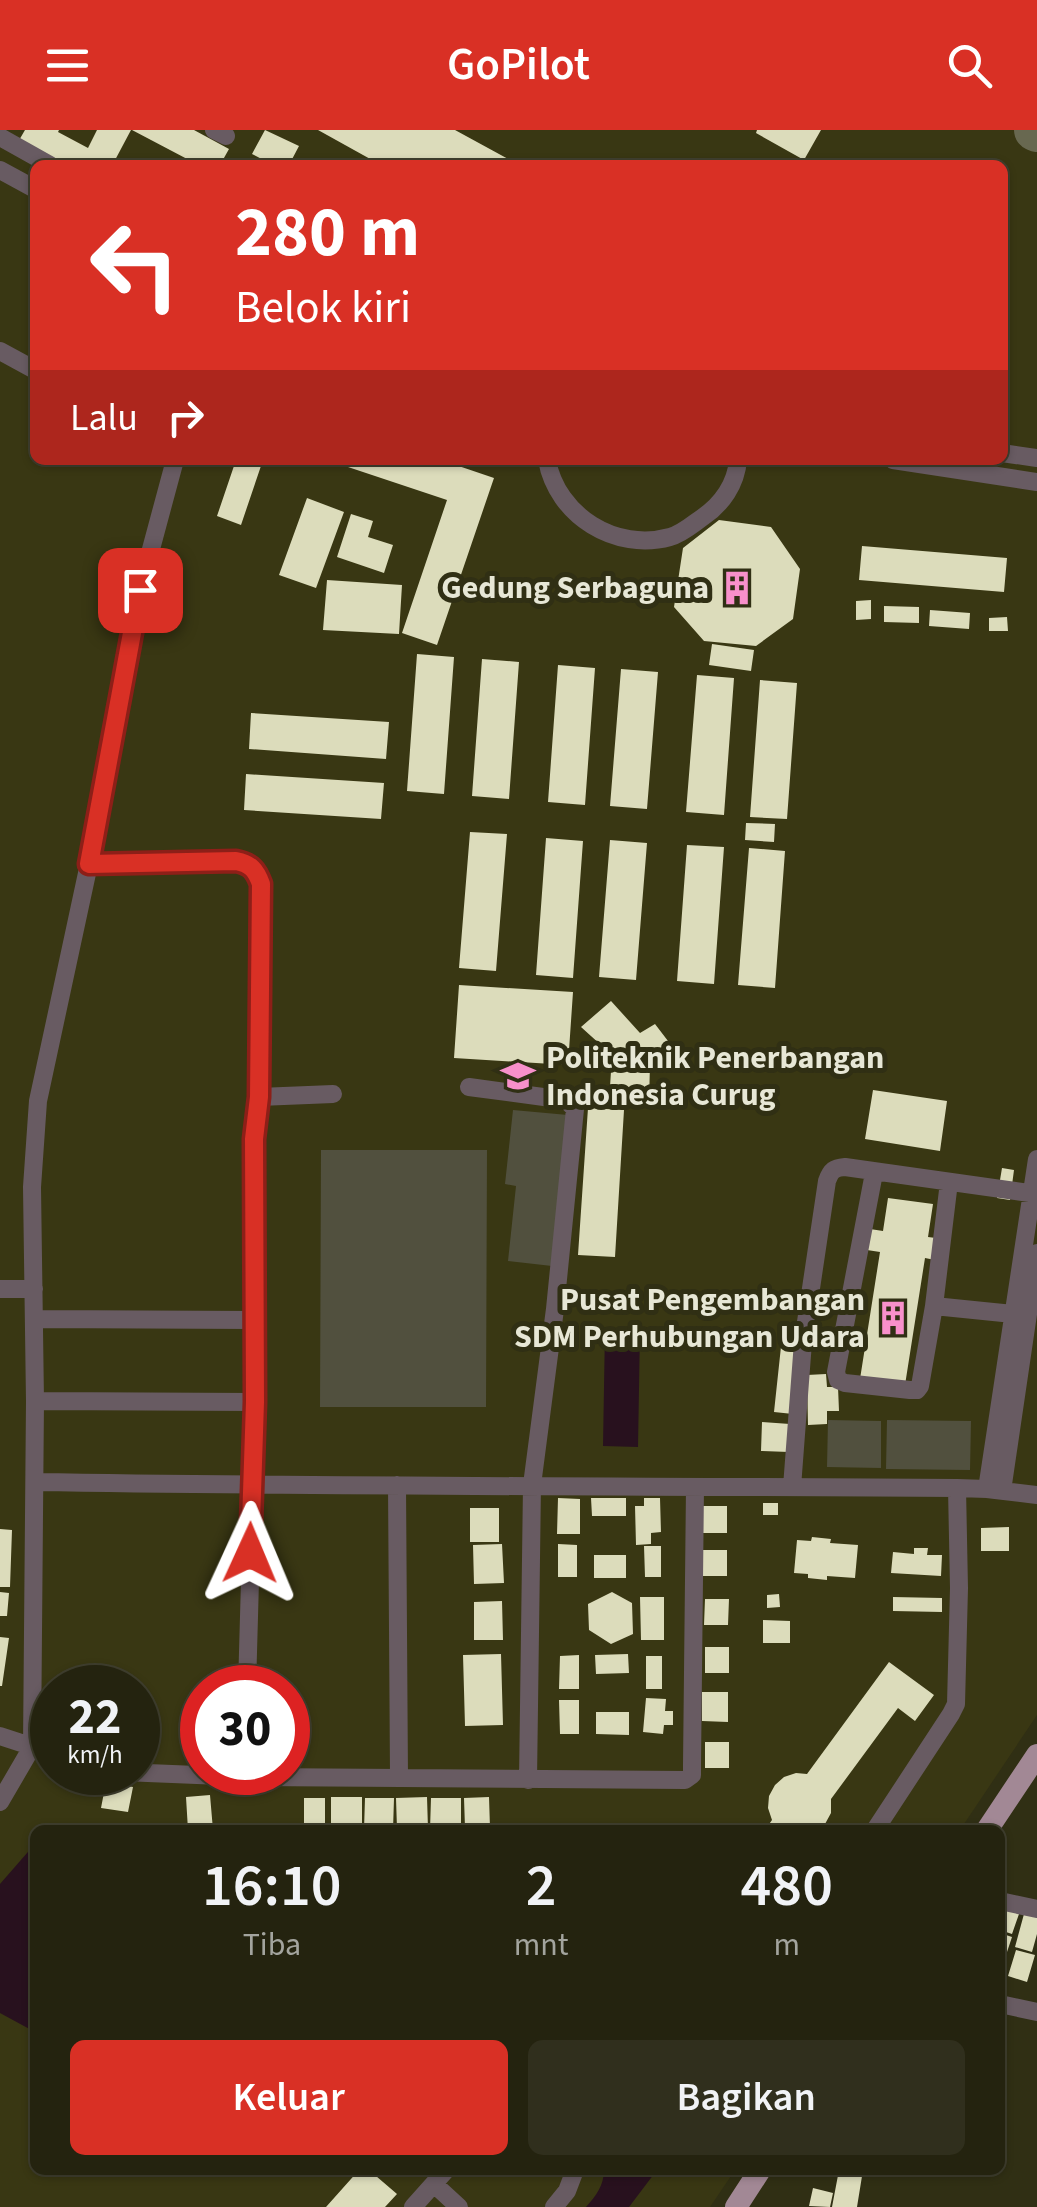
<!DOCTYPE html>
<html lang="id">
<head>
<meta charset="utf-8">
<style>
	body { margin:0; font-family:"Source Sans 3",sans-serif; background:#302f1d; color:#f1f3f6; height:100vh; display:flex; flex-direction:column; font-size:38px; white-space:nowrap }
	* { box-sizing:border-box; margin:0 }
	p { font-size:32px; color:#a3a49e }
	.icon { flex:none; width:55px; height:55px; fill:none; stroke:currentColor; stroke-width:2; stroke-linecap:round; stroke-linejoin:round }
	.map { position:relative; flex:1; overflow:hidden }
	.side { position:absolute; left:30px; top:1695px; width:975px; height:350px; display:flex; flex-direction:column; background:#24230f; border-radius:15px; box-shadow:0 2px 8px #0004,0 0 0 2px #41402f }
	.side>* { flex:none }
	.guide { position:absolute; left:30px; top:30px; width:978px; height:305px; border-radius:15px; box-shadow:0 2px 8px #0004,0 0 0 2px #41402f; background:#d93025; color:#fff; overflow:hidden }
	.speed { position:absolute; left:30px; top:1535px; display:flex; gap:20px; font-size:50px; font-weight:700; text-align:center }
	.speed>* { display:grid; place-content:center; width:130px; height:130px; border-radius:50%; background:#24230f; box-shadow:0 2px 8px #0004,0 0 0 2px #41402f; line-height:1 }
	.speed small { font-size:25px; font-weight:400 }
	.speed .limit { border:15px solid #d22; background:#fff; color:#111 }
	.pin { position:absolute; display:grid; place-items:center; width:85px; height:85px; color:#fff; margin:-42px; border-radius:20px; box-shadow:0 5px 15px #0006 }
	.me { position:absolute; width:110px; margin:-55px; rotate:1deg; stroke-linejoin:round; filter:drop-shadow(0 0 8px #0008) }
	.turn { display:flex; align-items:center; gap:35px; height:210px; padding:0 40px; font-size:45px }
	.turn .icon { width:130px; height:130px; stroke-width:2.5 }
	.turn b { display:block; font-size:70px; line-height:85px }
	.then { display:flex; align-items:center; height:95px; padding:0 40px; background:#0003; gap:20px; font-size:38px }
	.eta { display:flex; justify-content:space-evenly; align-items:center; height:170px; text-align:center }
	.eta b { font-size:60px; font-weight:600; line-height:70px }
	.primary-button { display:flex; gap:20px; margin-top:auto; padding:20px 40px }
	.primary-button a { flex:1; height:115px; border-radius:15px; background:#d93025; color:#fff; font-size:40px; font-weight:600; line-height:115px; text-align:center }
	.primary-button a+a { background:#302f1d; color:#f1f3f6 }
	header { display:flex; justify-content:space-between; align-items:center; height:130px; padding:0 40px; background:#d93025; color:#fff; font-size:45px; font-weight:600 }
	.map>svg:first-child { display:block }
</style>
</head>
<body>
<header><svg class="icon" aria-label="menu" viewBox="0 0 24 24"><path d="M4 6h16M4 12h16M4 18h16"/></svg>GoPilot<svg class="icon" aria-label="search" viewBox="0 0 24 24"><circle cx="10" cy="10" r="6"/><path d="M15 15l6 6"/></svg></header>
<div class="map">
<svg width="1037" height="2077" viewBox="0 0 1037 2077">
	<rect width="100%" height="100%" fill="#302f14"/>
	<path fill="#393713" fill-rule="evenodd" d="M0,0h1037v1585l-77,115h-925v340h700l-25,37h-710zM35,35h967v295h-967zM52,1558h86v84h-86zM202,1558h86v84h-86z"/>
	<path fill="#51503e" d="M513,980l66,6 -27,150 -44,-5 8,-75 -11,-2z
		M321,1020h166l-1,257h-166z
		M828,1290l53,1v47l-54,-1z
		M887,1290l84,1 -1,49 -84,-1z"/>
	<path fill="#28111e" d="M605,1199h35l-2,118 -35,-1z
		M34,1715h1v187l-35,-19v-129z
		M604,2040h53l-28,37h-43c10,-11 18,-22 18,-37z"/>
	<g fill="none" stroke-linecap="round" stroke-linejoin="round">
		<path stroke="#686850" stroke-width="42" d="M1035,0l2,1"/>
	</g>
	<path fill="#dcdcbb" d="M25,0h34l-1,2 30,16 9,-18h34l-17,32 5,3h-61l-40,-23z
		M132,0h62l35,19 -9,16h-34l3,-5z
		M265,0l34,16 -10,19h-16l-21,-11z
		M318,0h137l64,35h-138z
		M757,0h64l-17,30 -48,-27z
		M236,330h27l-22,65 -24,-9z
		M441,330l53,18 -57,167 -35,-12 45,-133 -117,-39z
		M307,368l37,14 -28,76 -37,-13z
		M351,384l22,7 -5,16 25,8 -9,28 -47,-16z
		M719,390l52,7 29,42 -7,50 -37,27 -52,-5 -30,-34 9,-59z
		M862,416l145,12 -3,34 -145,-12z
		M327,450l75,5 -3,49 -76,-4z
		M871,470v19l-15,1v-19z
		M884,476l35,1v16l-35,-1z
		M930,480l40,3 -1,16 -40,-3z
		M1007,487l1,14h-19v-13z
		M712,514l42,6 -3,21 -42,-6z
		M417,524l37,3 -10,137 -37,-3z
		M482,529l37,3 -10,137 -37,-3z
		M558,535l37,3 -10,137 -37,-3z
		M621,539l37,3 -11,137 -37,-3z
		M697,545l37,3 -10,137 -38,-3z
		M760,550l37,3 -10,136 -37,-2z
		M251,583l138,9 -3,37 -137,-10z
		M246,644l138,9 -3,36 -137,-9z
		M746,693l29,1 -1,18 -29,-2z
		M470,702l37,2 -11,137 -37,-3z
		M546,708l37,3 -10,137 -37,-3z
		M610,710l37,3 -11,137 -37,-3z
		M687,715l37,2 -10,137 -37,-3z
		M749,718l36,3 -10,137 -37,-3z
		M459,855l114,7 -5,73 -114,-7z
		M611,871l29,32 15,-9 13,17 -6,21 -12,1 -1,41 -40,-1 3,-48 -31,-28z
		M873,960l74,11 -7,50 -75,-12z
		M588,978l36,2 -9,147 -37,-2z
		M1002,1038l12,2 -4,30 -13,-2z
		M888,1068l45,6 -5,33 16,2 -4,22 -15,-3 -20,127 -45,-6 20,-127 -26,-4 3,-21 26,4z
		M783,1198l19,2 -9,84 -19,-2z
		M826,1244l1,13h11l1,24h-12v13l-19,1 -1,-50z
		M762,1292l28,2 -1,28 -28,-1z
		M558,1368l22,1v35h-23z
		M591,1368h35v18h-34z
		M644,1368h16l1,34 -10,1v11l-15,1 -1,-39h9z
		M763,1373h15v12h-15z
		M703,1376h24v27h-24z
		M470,1378h29v34h-29z
		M1009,1397v24h-28v-23z
		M0,1399l12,1 -2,57h-10z
		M812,1407l19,2 -1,4 28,2 -3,33 -28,-2v4l-19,-2v-4l-14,-1 3,-33 14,1z
		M502,1414l2,39 -30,1 -1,-39z
		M558,1414l19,1v32h-19z
		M644,1416h17v31h-16z
		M914,1418h14l-1,7h15l-1,21 -50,-3 2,-21 21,2z
		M703,1420h24v26h-24z
		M594,1425h32v23h-32z
		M0,1462l9,1 -2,23h-7z
		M612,1462l20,11 1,31 -22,10 -22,-14 -1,-26z
		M779,1464l1,13 -13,1v-13z
		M640,1467h24v43h-23z
		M893,1467l49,1v14l-49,-1z
		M705,1469h24l-1,26h-24z
		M502,1471l1,39h-29v-38z
		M763,1490l27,1v22h-27z
		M0,1507l9,1 -7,48h-2z
		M705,1517h24v26h-24z
		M501,1524l2,71 -38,1 -2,-71z
		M628,1524l1,19 -33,1 -1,-19z
		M579,1525v34h-20l1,-33z
		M646,1526h16v33h-16z
		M889,1532l45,33 -19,26 -17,-13 -67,91v14l-6,11 -7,6h-53l7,-10 -4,-12 1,-12 6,-11 9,-8 12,-4 11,1z
		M702,1562h26v30l-26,-1z
		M646,1568l20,1 -1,12h8v14h-9l-1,9 -20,-2z
		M559,1570h20v34h-19z
		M596,1582h33v23l-33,-1z
		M705,1612h24v26h-24z
		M106,1652l27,5 -5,25 -27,-4z
		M210,1665l3,35h-25l-2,-33z
		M331,1667h31v32l-31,-1z
		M427,1667l1,32h-31l-1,-31z
		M489,1667l1,31h-25l-1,-30z
		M304,1668h21v32h-21z
		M365,1668h29l-1,32h-29z
		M431,1668h30v32h-31z
		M1000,1778l19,6 -7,20 -12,-4z
		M1024,1784l13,3v17l-5,18 -17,-5z
		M1000,1803l12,4 -7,21 -5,-2z
		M1016,1820l19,5 -8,27 -19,-6z
		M359,2040h10l28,24 -12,13h-59z
		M839,2040h24l-6,37h-25z
		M813,2058l20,5 -3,14 -21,-1z"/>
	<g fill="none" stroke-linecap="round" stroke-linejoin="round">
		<path stroke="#685b62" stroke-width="18" d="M214,0l12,6
			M0,7l50,28
			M0,40l35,19
			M0,221l35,19
			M1002,323l35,5
			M547,330c10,56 69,92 123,77 12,-3 23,-13 33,-20 19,-13 33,-33 35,-57
			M893,330l144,22
			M89,734l147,-3c15,3 20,9 25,23l-2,213 -5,42 1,263 -8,286
			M469,957l97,13 9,9 -20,200 -23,176 -4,295
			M259,967l74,-3
			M874,1043l-38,199 2,8 7,3 65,7h7l3,-4 14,-80 15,-124
			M0,1159h34
			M934,1176l79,8
			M34,1189l220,1
			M35,1271l220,1
			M35,1352c307,5 615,4 922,6l30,1 50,6
			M397,1355l2,291
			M792,1357l11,-145 24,-161c4,-11 7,-13 18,-14l192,27
			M987,1359l50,-330
			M1002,1361l35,-238
			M0,1606l52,17
			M123,1642l123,5 439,3 7,-5v-10l3,-278
			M0,1672l32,-55 3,-346 -3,-214 6,-86 51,-237 51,-274 35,-130
			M875,1700l76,-116 5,-10 3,-116 -2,-100
			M1000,1771l37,8
			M1000,1874l37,8
			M434,2054l25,23
			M413,2077l33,-37
			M554,2077l13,-16 8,-21"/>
		<path stroke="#a28895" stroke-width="22" d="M987,1700l50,-75
			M736,2077l24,-37"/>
	</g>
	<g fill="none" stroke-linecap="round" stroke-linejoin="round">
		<g stroke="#8d1f18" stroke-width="25">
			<path id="route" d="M140,460l-51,274 147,-3c15,3 20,9 25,23l-2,213 -5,42 1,263 -5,151"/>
		</g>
		<use href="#route" stroke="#d93025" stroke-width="18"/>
	</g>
	<defs>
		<g id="building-bare" transform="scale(2.7)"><path d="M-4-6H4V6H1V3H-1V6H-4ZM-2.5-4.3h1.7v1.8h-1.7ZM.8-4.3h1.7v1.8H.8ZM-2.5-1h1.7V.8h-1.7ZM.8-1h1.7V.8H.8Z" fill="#f890cb" stroke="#302f14" stroke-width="2.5" paint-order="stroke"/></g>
		<g id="university-bare" transform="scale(2.7)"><path d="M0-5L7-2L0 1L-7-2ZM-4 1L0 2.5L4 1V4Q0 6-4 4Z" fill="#f890cb" stroke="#302f14" stroke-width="2.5" paint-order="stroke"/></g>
	</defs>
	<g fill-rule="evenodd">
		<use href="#building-bare" x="737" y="458"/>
		<use href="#university-bare" x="518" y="946"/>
		<use href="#building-bare" x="893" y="1188"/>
	</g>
	<g text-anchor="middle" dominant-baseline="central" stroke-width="10" stroke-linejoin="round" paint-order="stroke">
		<g font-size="32" font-weight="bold" fill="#e7e7d6" stroke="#302f14" text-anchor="end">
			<text x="709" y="458">Gedung Serbaguna</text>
			<text x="546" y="928" text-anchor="start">Politeknik Penerbangan<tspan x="546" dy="37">Indonesia Curug</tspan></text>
			<text x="865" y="1170">Pusat Pengembangan<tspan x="865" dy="37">SDM Perhubungan Udara</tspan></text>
		</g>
	</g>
</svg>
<div class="speed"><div>22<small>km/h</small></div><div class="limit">30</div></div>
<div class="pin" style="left:140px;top:460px;background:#d93025"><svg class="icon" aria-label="arrive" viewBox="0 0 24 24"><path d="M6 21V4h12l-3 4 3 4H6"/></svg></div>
<svg class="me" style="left:250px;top:1423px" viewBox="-20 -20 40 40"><path d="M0-17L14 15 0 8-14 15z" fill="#d93025" stroke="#fff" stroke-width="4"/></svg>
<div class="guide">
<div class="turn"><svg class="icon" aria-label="left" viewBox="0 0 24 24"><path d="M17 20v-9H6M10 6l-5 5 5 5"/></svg><div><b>280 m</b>Belok kiri</div></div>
<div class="then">Lalu<svg class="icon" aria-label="right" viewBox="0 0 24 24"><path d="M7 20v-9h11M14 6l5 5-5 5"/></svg></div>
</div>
<section class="side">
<div class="eta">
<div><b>16:10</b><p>Tiba</p></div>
<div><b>2</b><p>mnt</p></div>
<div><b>480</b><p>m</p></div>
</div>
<div class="primary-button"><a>Keluar</a><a>Bagikan</a></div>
</section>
</div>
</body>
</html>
